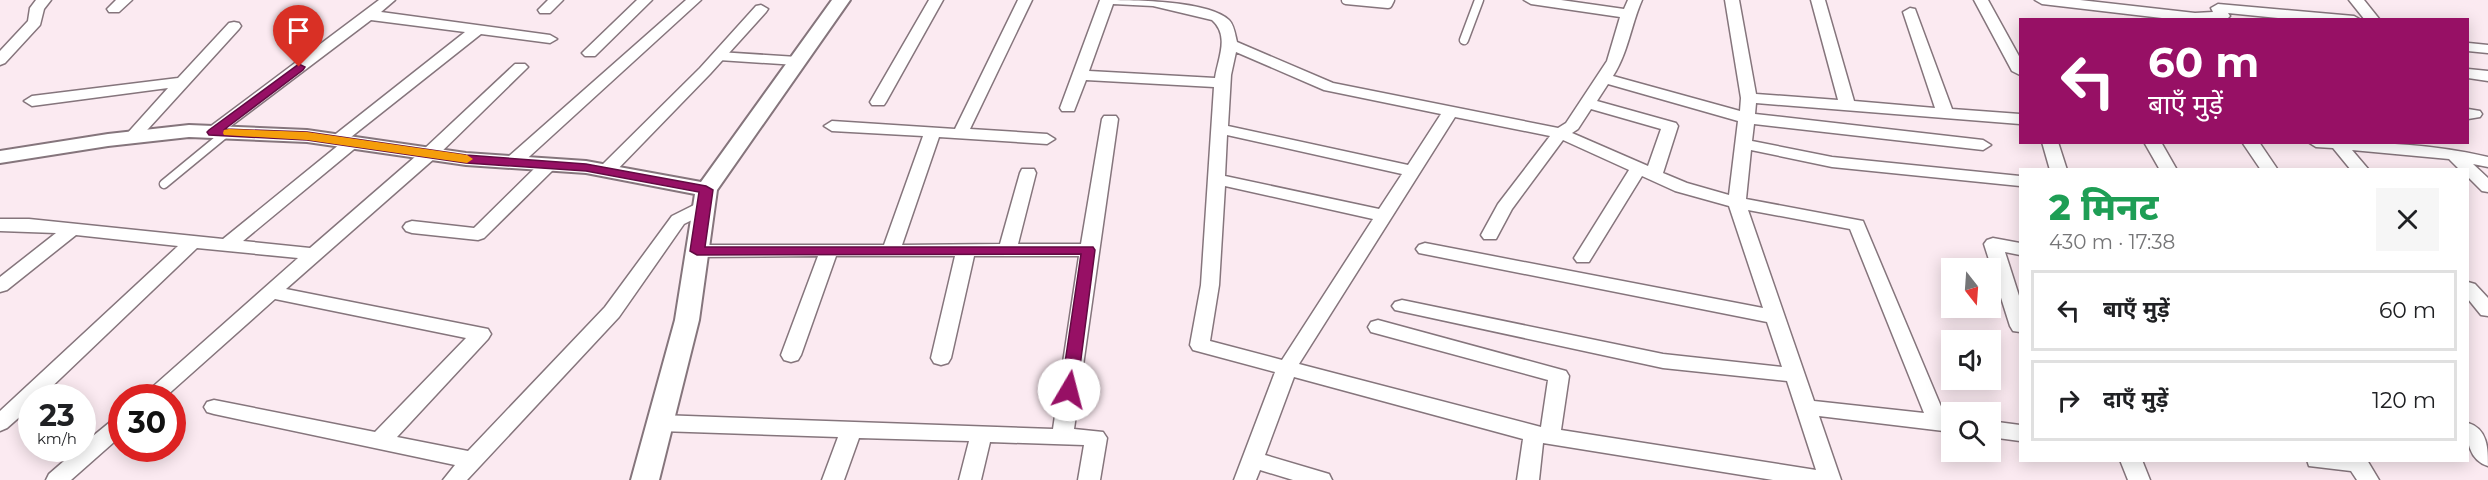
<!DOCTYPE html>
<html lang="hi">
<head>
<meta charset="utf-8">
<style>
	body { margin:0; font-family:Montserrat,"Noto Sans Devanagari",sans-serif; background:#f6f6f6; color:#202124; height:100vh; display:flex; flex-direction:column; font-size:22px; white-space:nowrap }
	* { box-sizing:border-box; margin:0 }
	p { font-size:20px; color:#757577 }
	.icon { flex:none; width:33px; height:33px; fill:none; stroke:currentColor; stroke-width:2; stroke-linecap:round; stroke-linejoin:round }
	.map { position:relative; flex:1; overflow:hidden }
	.details { position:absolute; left:2019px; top:168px; width:450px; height:294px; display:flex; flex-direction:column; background:#fff; border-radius:0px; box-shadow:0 3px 15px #0003 }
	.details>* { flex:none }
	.banner { position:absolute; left:2019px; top:18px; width:450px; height:126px; border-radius:0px; box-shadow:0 3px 15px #0003; background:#971065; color:#fff; overflow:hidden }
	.needle { width:39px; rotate:163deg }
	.fabs { position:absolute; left:1941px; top:258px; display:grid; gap:12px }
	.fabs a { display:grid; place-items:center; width:60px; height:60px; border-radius:0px; background:#fff; box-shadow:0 3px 15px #0003; font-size:30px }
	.speed { position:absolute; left:18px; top:384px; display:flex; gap:12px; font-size:30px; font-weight:700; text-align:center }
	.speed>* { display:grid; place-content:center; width:78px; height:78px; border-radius:50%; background:#fff; box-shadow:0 3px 15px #0003; line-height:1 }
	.speed small { font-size:15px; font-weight:400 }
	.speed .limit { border:9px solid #d22; background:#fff; color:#111 }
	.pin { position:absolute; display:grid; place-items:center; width:51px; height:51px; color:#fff; margin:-62px -26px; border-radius:50% 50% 50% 0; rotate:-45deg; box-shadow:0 0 6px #0007 }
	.pin .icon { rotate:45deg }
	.me { position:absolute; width:66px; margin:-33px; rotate:8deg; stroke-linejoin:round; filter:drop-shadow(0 0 4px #0008) }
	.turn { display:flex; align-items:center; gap:21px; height:126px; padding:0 30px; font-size:27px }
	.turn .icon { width:78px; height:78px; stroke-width:2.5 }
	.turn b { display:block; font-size:42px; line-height:51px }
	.round { display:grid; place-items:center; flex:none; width:63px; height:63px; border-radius:0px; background:#f6f6f6 }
	.headline { display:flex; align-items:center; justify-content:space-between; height:102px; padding:0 30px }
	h1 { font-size:36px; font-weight:800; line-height:45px; color:#1e9e55 }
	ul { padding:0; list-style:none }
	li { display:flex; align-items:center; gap:18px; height:81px; margin:0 12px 9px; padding:0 18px; border:3px solid #e0e0e0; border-radius:0px }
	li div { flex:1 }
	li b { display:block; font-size:22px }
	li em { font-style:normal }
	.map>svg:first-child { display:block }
</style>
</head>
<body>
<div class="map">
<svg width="2488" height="480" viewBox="0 0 2488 480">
	<rect width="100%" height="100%" fill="#fbeaf1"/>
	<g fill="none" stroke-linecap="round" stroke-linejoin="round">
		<g stroke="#85757c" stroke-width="11">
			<path id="service" d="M1346,0l42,4 2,-4
				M1464,40l15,-40
				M2468,47l20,2
				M719,56l78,5
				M164,184l62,-51"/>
		</g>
		<g stroke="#85757c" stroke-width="3">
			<path id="minor" d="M36,0h15l-7,9 -4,16 -35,38 -5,2v-14l28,-30 2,-13z
				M116,0h16l-13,12h-10l-2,-3z
				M379,0h16l-14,12 169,23 7,4 -7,4 -69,-9 -130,103 8,2 2,3 -2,3 -116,96 67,7 113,-98 92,-86h10l3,3 -3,3 -90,88 -149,131 202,40 3,5 -3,5 -91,98 71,14 137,-144 67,-91 26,-13h12l3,4 -3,4 -26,13 -65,93 -152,163h-24l12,-15 -241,-51 -7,-2 -3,-5 3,-5 7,-2 161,32 91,-94 -191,-39 -111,99h-24l158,-140 -101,-10 -157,150h-8v8l-25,22 -7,3v-20l178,-165 -102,-11 -69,55 -7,2v-15l56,-44 -56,-2v-12h29l194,20 117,-95 -8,-1 -2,-3 2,-3 133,-105 -94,-12 -152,115h-12l-2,-3 2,-3z
				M548,0h15l-13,13h-10l-2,-3z
				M637,0h15l-57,56h-10l-3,-3 3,-3z
				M686,0h15l-182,166h-12l-2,-4 2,-4z
				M929,0h14l-57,102 -2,3h-12l-2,-3z
				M1018,0h14l-62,129 77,5 8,5 -8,5 -108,-7 -37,108 98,-1 20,-71 2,-4h12l2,4 -18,71h63l21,-125 2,-3h12l2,3 -44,310 29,3 4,6 -7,42h-22l6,-35 -94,-3 -9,38h-22l10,-39 -110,-3 -15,42h-22l16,-43 -178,-6 -7,-3 -3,-5 3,-5 7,-3 393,14 26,-173h-105l-23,102 -3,5 -7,2 -7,-2 -3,-5 24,-102h-119l-35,99 -3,5 -7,2 -7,-2 -3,-5 37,-99 -121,1 -6,-2 -3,-4 3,-4 6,-2h187l39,-109 -91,-5 -8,-5 8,-5 123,8z
				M1100,0c29,0 108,0 129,20 5,5 6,14 8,22l96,41 225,45 8,-5 41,-62 13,-44 -89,-13 -7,-4h37l63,9 4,-9h14c-11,25 -14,53 -29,76l127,35 1,-13 -16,-98h14l17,94 82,6 -27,-100h14l29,101 81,7 -32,-96 7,-4 5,1 37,100 68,5v10l-264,-21 -1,11 228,26 8,5 -8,5 -229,-26 -2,17 80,16 188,19v10l-188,-19 -81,-17 -5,49 117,22 82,195h7v16l-133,-16 22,64h-68l-230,-37 -4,37h-22l6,-41 -229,-62 -29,78 64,19 3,6h-39l-33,-10 -4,10h-22l41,-108 -82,-22 -3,-5 11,-60 13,-198 -128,-7 -12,31h-12l-2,-3zM1113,4l40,2 59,14c18,16 6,38 3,58l-126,-7zM1236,52l88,38 117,24 -33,51 -180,-39 3,-51zM1608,84l130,37 -9,74 -42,-12 -24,-10 15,-47 -2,-3 -79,-22zM1591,109l70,20 -13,37 -76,-33 6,-4zM1455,117l95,19 -52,68 -17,31 3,4h12l16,-30 51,-69 66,30 -55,88 3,4h12l53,-86 33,15 54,15 34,102 -338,-65 -6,2 -3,4 3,4 348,69 15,45 -119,-13 -261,-54 -7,2 -3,4 3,4 268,58 124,13 29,89 -255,-40 8,-54 -3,-5 -188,-51 -7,2 -3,5 3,5 177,48 -7,47 -242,-63zM1227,135l175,39 -23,35 -154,-33zM1225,186l148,33 -91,141 -72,-19 9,-56zM1748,210l102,19 74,184 -110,-12z
				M1974,0h14l32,58v17l-8,-4z
				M2035,0h45l115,13 18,-1 -2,-4 7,-4 136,12 7,4h-62l-71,-7 2,3 -4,4h-47l-137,-16z
				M2349,0h15l16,20h-15z
				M761,5l7,4 -2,3 -56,62 -98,101h-12l-2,-4 2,-4 100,-99 56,-62z
				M234,22l5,1 2,3 -2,3 -101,111 -6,2 -8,-5 44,-49 -136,18 -8,-5 8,-5 146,-18 51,-55z
				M2468,69l20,2v10l-20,-3z
				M2468,109l12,2 2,3 -2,3 -12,2z
				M2042,142h16l9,28h-17z
				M2144,142h17l16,28h-17z
				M2242,142h17l19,28h-17z
				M2308,142c61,0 121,1 180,15v10l-15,-3 15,14v14l-6,-1 -14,-14v-7h-8l-11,-11 -97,-9 17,20h-18l-18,-22 -17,-1z
				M548,160l8,5 -2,4 -70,69 -6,2 -66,-7 -6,-2 -3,-4 3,-4 6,-2 62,7 68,-67z
				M1993,238l27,5v12l-15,-3 15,47v33l-7,-1 -3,-5 -26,-82 3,-4z
				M2468,282l7,2 13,14v18l-7,-1 -13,-16z
				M122,415v20l-51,45h-25l3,-6 30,-26h3v-3l33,-27z
				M1990,421l30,4v16l-30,-4z
				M2468,423c20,6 20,26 20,43 -19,-6 -22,-26 -20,-43z
				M2120,460h22l8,20h-22z
				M2307,460h60l12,20h-22l-6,-9 -42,-5z"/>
		</g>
		<g stroke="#85757c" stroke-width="4">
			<path id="tertiary" d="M832,0h18l-133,190 -18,130 -40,160h-28l44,-160 20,-126 -109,-21 -120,-8 -159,-23 -118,-5 -81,9 -108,17v-12l108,-17 81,-9 118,5 159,23 120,8 115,21z"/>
		</g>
		<use href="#service" stroke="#fff" stroke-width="8"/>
		<use href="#minor" fill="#fff" fill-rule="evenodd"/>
		<use href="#tertiary" fill="#fff" fill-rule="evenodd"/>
	</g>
	<path fill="#971065" stroke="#620a42" stroke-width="1.5" d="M299,64l6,3 -2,3 -78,59 82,3 159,23 120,9 120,22 7,4 -8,57h388l2,3 -18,140 -3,4h-11l-2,-4 20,-136 -384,1 -7,-4 9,-59 -113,-21 -120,-8 -159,-23 -98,-5 -2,-3 2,-2z"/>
	<path fill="#f59e0b" d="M229,129l78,3 160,23 6,4 -6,4 -160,-23 -83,-5 -1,-2 1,-3z"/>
</svg>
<div class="fabs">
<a><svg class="needle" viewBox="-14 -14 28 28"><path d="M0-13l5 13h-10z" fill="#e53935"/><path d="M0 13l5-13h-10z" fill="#757577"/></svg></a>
<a><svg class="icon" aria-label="sound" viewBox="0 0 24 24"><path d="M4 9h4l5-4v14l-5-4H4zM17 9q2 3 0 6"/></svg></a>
<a><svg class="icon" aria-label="search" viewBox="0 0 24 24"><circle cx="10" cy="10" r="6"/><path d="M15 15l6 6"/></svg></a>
</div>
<div class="speed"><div>23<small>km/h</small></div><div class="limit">30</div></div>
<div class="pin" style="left:299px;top:67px;background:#d93025"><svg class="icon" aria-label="arrive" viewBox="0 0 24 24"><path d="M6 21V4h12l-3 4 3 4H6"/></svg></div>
<svg class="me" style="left:1069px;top:390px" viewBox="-20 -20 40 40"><circle r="19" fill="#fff"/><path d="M0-13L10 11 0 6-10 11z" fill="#971065"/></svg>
<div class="banner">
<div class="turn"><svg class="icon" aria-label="left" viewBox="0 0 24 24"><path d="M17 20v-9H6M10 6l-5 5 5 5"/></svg><div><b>60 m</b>बाएँ मुड़ें</div></div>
</div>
<section class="details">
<div class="headline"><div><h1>2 मिनट</h1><p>430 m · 17:38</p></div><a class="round"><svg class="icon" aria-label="close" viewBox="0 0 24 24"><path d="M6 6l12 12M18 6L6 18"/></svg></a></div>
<ul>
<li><svg class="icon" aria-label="left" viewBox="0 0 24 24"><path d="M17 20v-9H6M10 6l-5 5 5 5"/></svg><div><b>बाएँ मुड़ें</b></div><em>60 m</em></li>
<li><svg class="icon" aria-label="right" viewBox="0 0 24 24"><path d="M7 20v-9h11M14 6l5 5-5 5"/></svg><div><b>दाएँ मुड़ें</b></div><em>120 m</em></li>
</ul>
</section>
</div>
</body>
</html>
